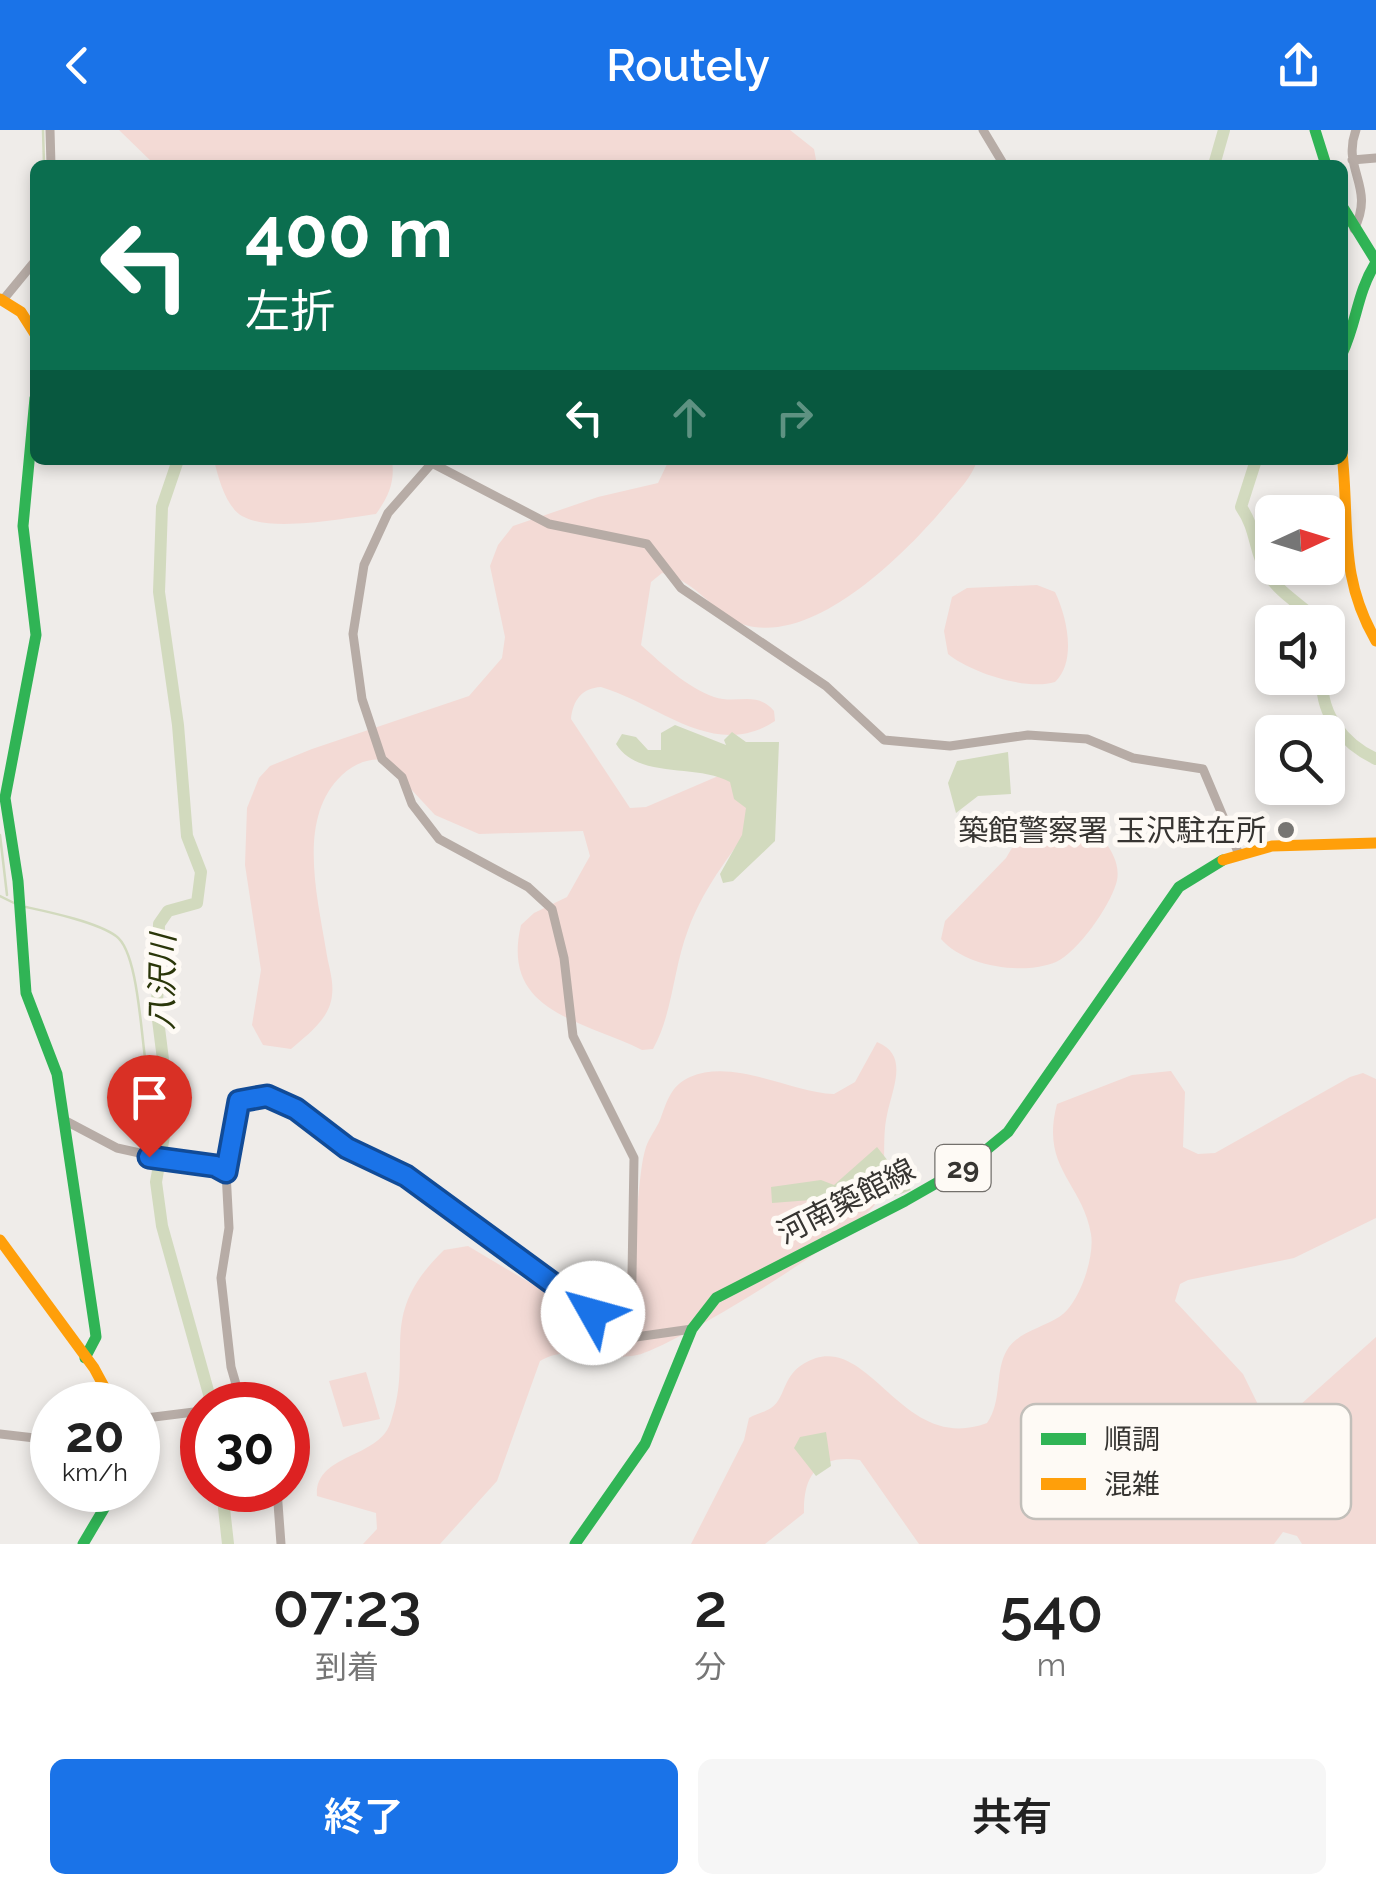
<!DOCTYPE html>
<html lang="ja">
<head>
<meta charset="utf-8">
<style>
	body { margin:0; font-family:Raleway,"Noto Sans JP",sans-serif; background:#f6f6f6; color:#222; height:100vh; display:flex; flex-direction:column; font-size:38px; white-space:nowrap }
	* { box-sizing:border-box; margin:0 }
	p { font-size:32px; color:#767676 }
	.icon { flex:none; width:55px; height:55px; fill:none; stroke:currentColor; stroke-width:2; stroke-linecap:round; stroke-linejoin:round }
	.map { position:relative; height:1414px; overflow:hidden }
	.sheet { display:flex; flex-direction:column; background:#fff; flex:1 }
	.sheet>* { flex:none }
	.hud { position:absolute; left:30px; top:30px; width:1318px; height:305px; border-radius:15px; box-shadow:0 5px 15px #0003; background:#0b6e4f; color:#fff; overflow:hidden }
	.needle { width:65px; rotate:86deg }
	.buttons { position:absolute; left:1255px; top:365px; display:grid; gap:20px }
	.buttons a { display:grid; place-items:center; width:90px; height:90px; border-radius:15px; background:#fff; box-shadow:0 5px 15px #0003; font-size:50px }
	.speed { position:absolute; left:30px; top:1252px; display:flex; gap:20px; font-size:50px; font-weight:700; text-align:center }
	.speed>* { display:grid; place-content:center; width:130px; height:130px; border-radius:50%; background:#fff; box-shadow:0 5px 15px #0003; line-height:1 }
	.speed small { font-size:25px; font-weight:400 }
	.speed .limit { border:15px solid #d22; background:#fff; color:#111 }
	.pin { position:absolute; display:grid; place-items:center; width:85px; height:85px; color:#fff; margin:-102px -42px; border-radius:50% 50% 50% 0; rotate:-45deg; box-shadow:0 0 10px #0007 }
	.pin .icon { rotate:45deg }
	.me { position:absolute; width:110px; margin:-55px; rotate:308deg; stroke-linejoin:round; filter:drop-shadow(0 0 8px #0008) }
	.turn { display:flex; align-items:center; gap:35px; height:210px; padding:0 50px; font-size:45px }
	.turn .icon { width:130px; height:130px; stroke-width:2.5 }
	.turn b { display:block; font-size:70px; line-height:85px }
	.lanes { display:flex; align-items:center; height:95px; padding:0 50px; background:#0003; justify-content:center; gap:50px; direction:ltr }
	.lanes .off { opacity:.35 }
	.eta { display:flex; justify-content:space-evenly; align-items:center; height:170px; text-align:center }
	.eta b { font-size:60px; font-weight:600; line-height:70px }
	.button { display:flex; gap:20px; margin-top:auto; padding:20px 50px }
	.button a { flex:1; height:115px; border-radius:15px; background:#1a73e8; color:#fff; font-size:40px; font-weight:600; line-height:115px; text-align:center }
	.button a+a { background:#f6f6f6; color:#222 }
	header { display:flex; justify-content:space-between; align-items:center; height:130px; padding:0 50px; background:#1a73e8; color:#fff; font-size:45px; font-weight:600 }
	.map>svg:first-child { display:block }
</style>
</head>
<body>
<header><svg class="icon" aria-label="back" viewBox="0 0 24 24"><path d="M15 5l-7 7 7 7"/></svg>Routely<svg class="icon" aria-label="share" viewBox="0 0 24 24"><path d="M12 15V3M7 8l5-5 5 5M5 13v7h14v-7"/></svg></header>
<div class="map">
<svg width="1376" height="1414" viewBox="0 0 1376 1414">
	<rect width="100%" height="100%" fill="#efece9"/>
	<path fill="#f3dad5" d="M119,0h671l24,19 3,16h-662z
		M214,330h178c3,22 -3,36 -16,54 -32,4 -105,19 -134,2 -16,-9 -24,-39 -28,-56z
		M669,330h308c-4,16 -19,31 -30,44 -40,48 -131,141 -202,121 -29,-8 -47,-44 -83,-52l-11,9 -10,63c22,20 46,42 73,52 23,8 42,-7 60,14l1,10c-61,40 -116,-17 -174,-34 -19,1 -28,13 -30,32l59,89 16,-1 91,-39 25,42c-27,40 -57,73 -74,120 -15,39 -15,83 -35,119l-11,1c-59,-30 -142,-37 -121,-125l13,-12 33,-16 23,-41 -7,-25 -104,3 -44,-19 -51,-55c-16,-2 -30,4 -42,15 -45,42 -25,120 -16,175 2,15 8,30 6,45 -2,24 -25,40 -41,54l-28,-4 -11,-20 9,-55 -16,-105 2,-57 12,-30 11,-12 42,-17 157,-53 33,-38 3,-21 -15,-71 8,-21 15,-19 85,-29 60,-14z
		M1037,455l18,7c12,25 22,69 0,90 -29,9 -85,-10 -107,-28l-4,-23 8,-34 15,-9z
		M1050,684c17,7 42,13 54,27 10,12 17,28 12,43 -7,23 -38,68 -60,78 -34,14 -92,4 -115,-23l4,-18 61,-63 25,-42z
		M877,912c33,13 15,47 10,73 -6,26 1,59 -8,83 -11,31 -208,150 -242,157 -31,7 -68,-12 -97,6l-43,120 -57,63h-77l14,-15 -1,-16 -59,-17c-3,-42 60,-37 73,-72 26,-73 -16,-106 54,-174l24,-4 118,70c58,1 46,-127 60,-169 3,-9 10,-18 14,-27 7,-18 10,-34 30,-43 44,-19 100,15 144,17l21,-12z
		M1171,941l14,21 -2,55 15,7 17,-1 135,-76 13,-4 13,6v139l-82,40 -106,22 -8,4 -5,17 68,73 28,57 105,-94v207h-74l-5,-8 -14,-4 -9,12h-355l-59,-84c-41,-6 -57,14 -56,53l-39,31h-74l53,-104 5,-22c7,-4 16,-6 22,-10 17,-11 9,-38 45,-50 57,-17 89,96 171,65 16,-23 7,-51 20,-73 11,-18 35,-22 52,-33 20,-12 36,-60 32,-83 -9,-52 -51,-66 -34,-130l75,-29z
		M366,1242l14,47 -37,8 -14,-46z"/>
	<path fill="#d2dabe" d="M675,595l51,20 -2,-5 8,-8 14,10h33l-4,99 -42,40 -10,2 -3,-9 22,-39 4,-27 -12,-9 -4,-17c-35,-19 -91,-2 -114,-38l6,-10 14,3 12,13h13v-17z
		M1008,622l3,42 -33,2 -22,17 -8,-30 9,-22z
		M877,1017l34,43c-23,10 -58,14 -82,14l-16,18 -4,1 2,-23 -39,3 -1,-16 50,-7 13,5z
		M826,1302l5,34 -15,10 -22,-28 6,-11z"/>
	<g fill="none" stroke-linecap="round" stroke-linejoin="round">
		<path stroke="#d2dabe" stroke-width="2.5" d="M43,0l1,35
			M0,705l7,60
			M0,766l14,7
			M26,777c23,5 71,15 90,29 23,16 25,105 31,135l5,9 16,6"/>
		<path stroke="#d2dabe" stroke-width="12" d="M1214,35l10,-35
			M178,330l-16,47 -3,85 19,133 9,111 14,36 -4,31 -29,8 -9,13 -2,88 12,95 -13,75 6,44 50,179
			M1256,330l-15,47c16,23 13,45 26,66 13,21 35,32 52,49
			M1322,548c-1,38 22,66 54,81
			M222,1360l6,54"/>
		<path stroke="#b7aca6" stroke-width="9" d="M50,0l1,35
			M983,0l21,35
			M1352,30l24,-2
			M1354,99c22,-42 -13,-60 2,-99
			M3,170l32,-39
			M426,330l123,64 98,20 34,44 145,98 58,54 66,6 78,-11 59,4 46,19 70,11 35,83
			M432,333l-44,50 -24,52 -11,69 9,65 20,60 20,18 10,27 27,35 89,48 24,22 12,49 9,78 61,122 -3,176
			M64,990l53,28 109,24
			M242,1275l-11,-38 -10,-89 8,-50 -3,-56 8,-61 5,-10 10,-5 28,3 70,49 59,29 98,73 75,49 30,35 13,5 70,-10
			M138,1289l64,-8
			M0,1304l52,6
			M277,1360l4,54"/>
		<path stroke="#30b455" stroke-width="11" d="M1315,0l11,35
			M1342,76l34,55
			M1342,224c16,-35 14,-59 34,-92
			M35,268l-12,128 13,109 -31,163 13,83 8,112 31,81 38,255 1,8 -11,21
			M83,1414l32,-54
			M575,1414l70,-100 47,-115 24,-31 189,-97 63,-36 40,-33 171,-245 44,-27"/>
		<path stroke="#ff9f0a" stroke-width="11" d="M0,169l21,13 14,22
			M1342,323c8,72 -4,122 34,188
			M1223,730l49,-14 104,-3
			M0,1110l94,128 20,37"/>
	</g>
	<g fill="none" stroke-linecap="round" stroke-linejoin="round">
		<g stroke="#114b97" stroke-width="25">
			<path id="route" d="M149,1027l66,9 11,6 13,-71 28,-5 29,13 51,39 59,28 187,137"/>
		</g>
		<use href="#route" stroke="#1a73e8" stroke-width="18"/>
	</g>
	<circle fill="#777572" stroke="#fefaf5" stroke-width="4" cx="1286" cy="700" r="10"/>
	<g text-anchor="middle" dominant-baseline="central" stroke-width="10" stroke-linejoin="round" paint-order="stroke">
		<rect fill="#fefaf5" stroke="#73706c" stroke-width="2.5" x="935.5" y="1015" width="55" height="46" rx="8"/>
		<g font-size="28" font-weight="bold" fill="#373532">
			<text x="963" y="1038">29</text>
		</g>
		<g font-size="30" fill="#373532" stroke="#fefaf5" text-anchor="end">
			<text x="1266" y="700">築館警察署 玉沢駐在所</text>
		</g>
		<g font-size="30" fill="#373532" stroke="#fefaf5">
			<text transform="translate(846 1071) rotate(-27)">河南築館線</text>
		</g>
		<g font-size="32" font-style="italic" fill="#2a3609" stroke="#fefaf5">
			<text transform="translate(162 852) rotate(-89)">八沢川</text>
		</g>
	</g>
	<rect x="1021" y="1274" width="330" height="115" rx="15" fill="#fefaf5" stroke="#c2bfba" stroke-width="2.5"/>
	<rect x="1041" y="1303" width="45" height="12" fill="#30b455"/>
	<rect x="1041" y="1348" width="45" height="12" fill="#ff9f0a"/>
	<g font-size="28" fill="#373532">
		<text x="1104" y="1319">順調</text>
		<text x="1104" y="1364">混雑</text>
	</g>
</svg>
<div class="buttons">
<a><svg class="needle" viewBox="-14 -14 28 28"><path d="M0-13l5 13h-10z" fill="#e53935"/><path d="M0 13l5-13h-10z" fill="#767676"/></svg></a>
<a><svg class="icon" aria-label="sound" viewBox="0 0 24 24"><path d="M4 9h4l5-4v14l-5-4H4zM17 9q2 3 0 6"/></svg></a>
<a><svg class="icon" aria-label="search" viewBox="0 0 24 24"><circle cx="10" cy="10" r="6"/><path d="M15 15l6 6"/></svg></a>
</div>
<div class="speed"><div>20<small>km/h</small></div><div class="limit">30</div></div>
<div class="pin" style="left:149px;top:1027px;background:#d93025"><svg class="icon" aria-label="arrive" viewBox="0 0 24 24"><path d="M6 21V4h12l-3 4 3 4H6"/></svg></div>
<svg class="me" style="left:593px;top:1183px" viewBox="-20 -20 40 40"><circle r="19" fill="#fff"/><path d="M0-13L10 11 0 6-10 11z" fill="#1a73e8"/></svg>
<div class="hud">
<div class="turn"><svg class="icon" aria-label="left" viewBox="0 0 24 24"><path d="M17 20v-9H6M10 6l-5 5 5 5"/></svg><div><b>400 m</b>左折</div></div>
<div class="lanes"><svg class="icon" aria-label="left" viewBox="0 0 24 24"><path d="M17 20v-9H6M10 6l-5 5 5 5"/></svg><svg class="icon off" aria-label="ahead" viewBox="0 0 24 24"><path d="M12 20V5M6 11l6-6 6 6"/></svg><svg class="icon off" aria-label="right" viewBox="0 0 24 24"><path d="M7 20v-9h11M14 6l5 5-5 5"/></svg></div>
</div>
</div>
<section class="sheet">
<div class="eta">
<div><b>07:23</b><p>到着</p></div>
<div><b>2</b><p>分</p></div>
<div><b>540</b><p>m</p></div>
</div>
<div class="button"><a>終了</a><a>共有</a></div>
</section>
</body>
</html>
